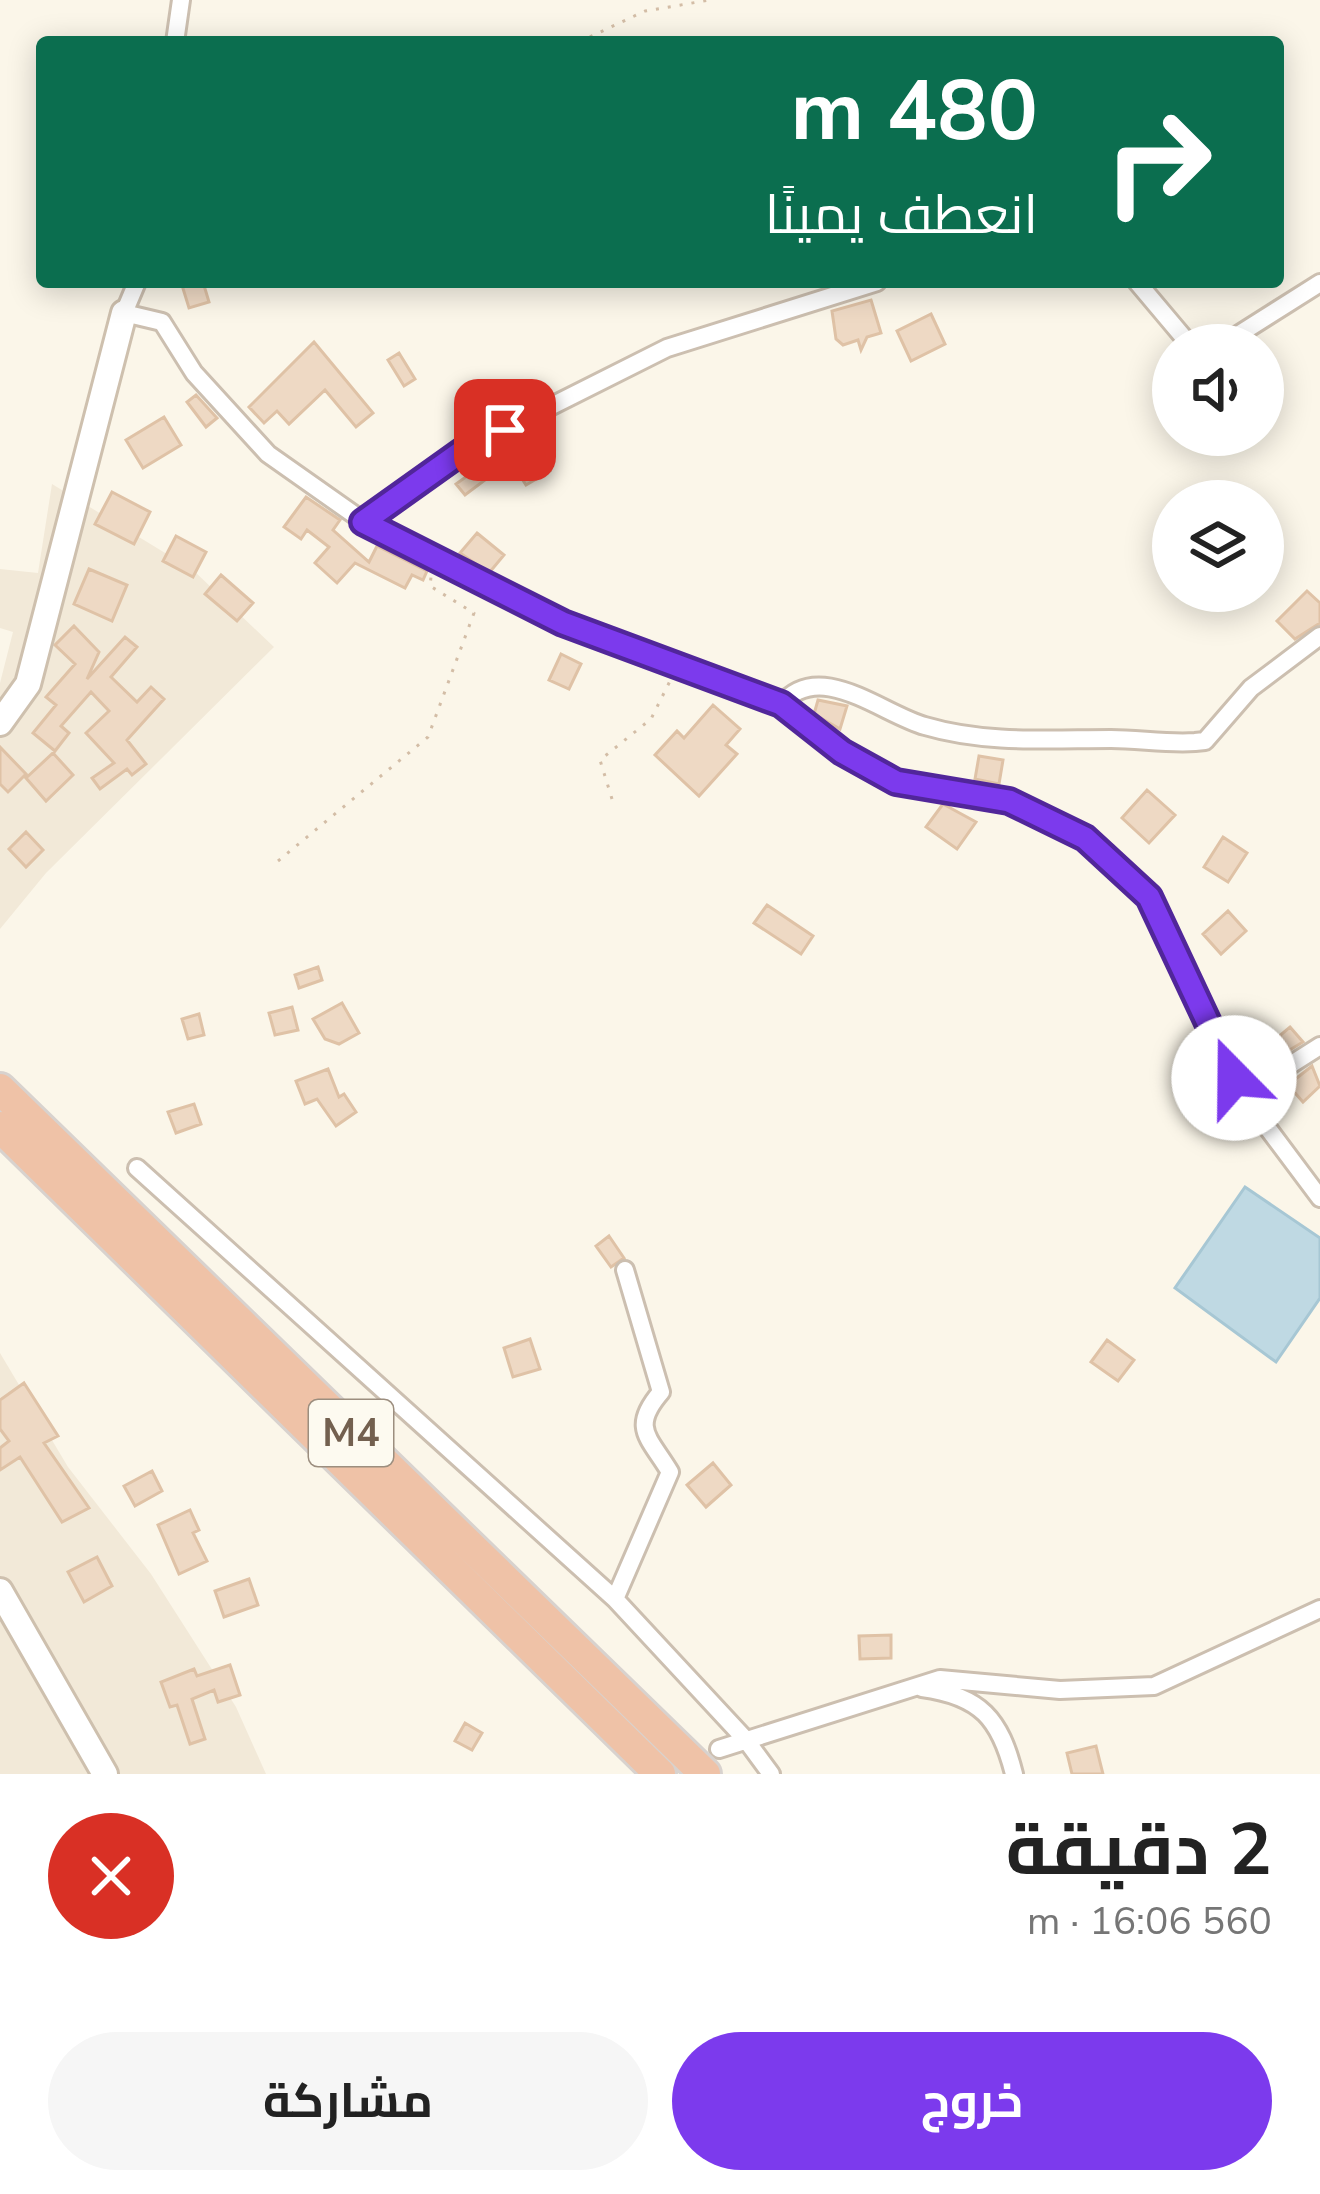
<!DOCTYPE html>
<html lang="ar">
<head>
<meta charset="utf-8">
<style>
	body { margin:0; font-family:"Nunito Sans",Cairo,sans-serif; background:#f6f6f6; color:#222; direction:rtl; height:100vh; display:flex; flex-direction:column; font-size:45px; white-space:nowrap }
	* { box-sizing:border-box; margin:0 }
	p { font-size:39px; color:#767676 }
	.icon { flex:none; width:66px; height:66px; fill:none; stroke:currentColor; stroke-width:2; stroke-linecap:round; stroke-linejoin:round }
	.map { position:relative; height:1774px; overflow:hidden; direction:ltr }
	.details { display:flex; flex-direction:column; background:#fff; flex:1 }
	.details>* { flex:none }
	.guide { position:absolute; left:36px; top:36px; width:1248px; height:252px; border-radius:12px; box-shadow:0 6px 30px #0003; direction:rtl; background:#0b6e4f; color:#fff; overflow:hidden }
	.buttons { position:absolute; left:1152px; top:324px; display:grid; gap:24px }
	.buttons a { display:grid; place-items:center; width:132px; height:132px; border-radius:50%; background:#fff; box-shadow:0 6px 30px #0003; font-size:60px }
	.pin { position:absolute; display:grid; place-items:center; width:102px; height:102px; color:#fff; margin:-51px; border-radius:24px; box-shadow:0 6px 18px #0006 }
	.me { position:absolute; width:132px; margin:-66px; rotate:338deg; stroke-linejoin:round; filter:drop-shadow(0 0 9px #0008) }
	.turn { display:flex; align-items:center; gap:42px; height:252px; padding:0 48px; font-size:54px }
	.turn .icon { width:156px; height:156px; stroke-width:2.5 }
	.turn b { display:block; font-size:84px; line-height:102px }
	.round { display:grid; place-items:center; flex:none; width:126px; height:126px; border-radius:63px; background:#f6f6f6 }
	.head { display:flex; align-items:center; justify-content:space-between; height:204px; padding:0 48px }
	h1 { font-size:72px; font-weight:700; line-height:90px }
	.primary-button { display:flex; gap:24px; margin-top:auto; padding:24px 48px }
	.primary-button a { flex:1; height:138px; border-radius:72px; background:#7c3aed; color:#fff; font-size:48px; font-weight:700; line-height:138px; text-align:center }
	.primary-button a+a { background:#f6f6f6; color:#222 }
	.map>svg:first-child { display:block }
</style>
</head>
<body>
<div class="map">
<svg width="1320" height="1774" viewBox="0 0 1320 1774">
	<rect width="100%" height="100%" fill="#fbf6e9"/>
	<path fill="#f2e9d8" d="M52,484l141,86 81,77 -228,226 -46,56v-246l13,-51 -13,-4v-59l38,4z
		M0,1353l68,114 83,107 85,133 30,67h-266z"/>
	<path fill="#bfd9e3" stroke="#a7c7d4" stroke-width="3" d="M1245,1187l75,51v60l-44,64 -101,-74z"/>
	<path fill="#eed9c4" stroke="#dfc2a6" stroke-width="3" d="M181,282h22l6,20 -20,6z
		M871,300l10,33 -14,4 -6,13 -3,-10 -15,5 -7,-6 -4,-28z
		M931,314l14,30 -34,17 -14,-30z
		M314,342l59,71 -17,14 -31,-37 -36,34 -12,-13 -13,12 -15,-16z
		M399,353l16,26 -11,7 -16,-26z
		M196,395l21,23 -11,9 -19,-25z
		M164,417l17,28 -38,23 -17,-28z
		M534,441l3,5 7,-5 7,12 -8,5 7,13 -24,14 -9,-14 6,-3 -5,-18z
		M481,466l8,11 -24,18 -9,-11z
		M112,492l38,20 -16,32 -39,-20z
		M306,497l34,23 -7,10 36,32 8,-16 50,25 -4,9 -11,-5 -7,13 -50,-25 -18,20 -22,-20 14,-16 -22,-17 -6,9 -17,-12z
		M477,533l27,22 -15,18 -29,-20z
		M176,536l30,16 -13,25 -30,-16z
		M89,569l38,16 -15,36 -38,-17z
		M221,575l32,28 -16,18 -32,-27z
		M1307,591l13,12v20l-25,16 -18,-18z
		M74,626l25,26 -12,27 38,-42 12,10 -26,30 26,25 14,-15 13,12 -37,41 19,24 -14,11 -5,-6 -27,20 -8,-11 22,-15 -28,-30 23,-22 -18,-19 -30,34 8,7 -14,18 -22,-18 23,-28 -10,-8 29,-33 -20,-19z
		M561,654l20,10 -12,25 -20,-9z
		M818,700l29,6 -7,23 -26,-15z
		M713,705l27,24 -14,16 11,9 -38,42 -44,-41 22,-24 7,7z
		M0,747l26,27 -18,18 -8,-8z
		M53,753l20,22 -27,26 -20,-23z
		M979,756l24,4 -4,24 -24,-5z
		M1147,790l28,25 -26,28 -27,-25z
		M943,804l33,18 -19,27 -31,-22z
		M26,832l17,18 -17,17 -17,-18z
		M1223,837l24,16 -19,29 -24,-15z
		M767,905l46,31 -12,18 -47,-31z
		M1228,911l18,20 -25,23 -18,-20z
		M318,967l4,13 -23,8 -4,-13z
		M342,1003l17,30 -20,11 -14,-5 -12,-20z
		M292,1007l6,23 -23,5 -6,-22z
		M199,1014l5,21 -16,4 -6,-20z
		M1290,1027l13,15 -15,9 -11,-13z
		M1262,1028l19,17 -17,19 -19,-17z
		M1312,1066l8,20 -17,16 -15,-17z
		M328,1069l11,28 5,-3 12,18 -20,14 -19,-27 -12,5 -9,-23z
		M194,1104l7,20 -25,9 -8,-21z
		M609,1236l15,22 -13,9 -15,-21z
		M530,1339l10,30 -27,8 -9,-29z
		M1107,1340l27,20 -16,21 -27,-19z
		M24,1383l34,53 -14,7 45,65 -27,14 -42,-65 -20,13v-22l9,-7 -9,-12v-29z
		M713,1463l18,22 -25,22 -19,-22z
		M152,1471l10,20 -27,15 -11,-20z
		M190,1510l9,20 -6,3 14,28 -28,13 -21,-49z
		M97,1557l15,29 -28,16 -16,-30z
		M249,1579l9,26 -34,12 -9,-26z
		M891,1635v23l-31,1 -1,-23z
		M230,1665l10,30 -22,7 -4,-12 -22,9 13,40 -15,5 -13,-39 -7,2 -9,-25 33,-13 3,7z
		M465,1723l17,10 -10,17 -17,-9z
		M1096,1746l7,28h-31l-5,-21z"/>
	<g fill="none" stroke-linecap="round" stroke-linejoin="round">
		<g stroke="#ccbfb0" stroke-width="22">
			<path id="street" d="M175,42l6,-42
				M137,282l-13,31 38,9 32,51 74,81 115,81 180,88 218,82 61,46 54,31 130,24 81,47 42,44 94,198 77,103
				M1137,282l53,63
				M1222,345l98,-62
				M363,522l101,-72 203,-102 210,-66
				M781,705c38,-47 101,9 144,21 61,18 124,13 186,13 28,0 56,5 84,3l10,-1 46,-53 69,-52
				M1243,1095l77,-49
				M137,1168l478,431 131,141 25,34
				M615,1599l55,-127c-21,-35 -40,-44 -9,-80l-36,-122
				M922,1688c59,8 78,31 92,86
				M719,1749l221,-70 120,11 94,-4 166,-77"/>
		</g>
		<g stroke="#cec0ae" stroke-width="30">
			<path id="secondary" d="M0,723l28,-39 96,-371
				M0,1591l105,183"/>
		</g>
		<g stroke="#d8d2ce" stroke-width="36">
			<path id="highway" d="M0,1089l705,685
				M0,1127l660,647"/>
		</g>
		<path stroke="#d3bda6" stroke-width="3" stroke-dasharray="3 9" stroke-linecap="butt" d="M579,42l66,-31 65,-11
			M612,799l-12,-39 51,-41 19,-38
			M278,861l150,-124 46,-124 -44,-27 1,-9"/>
		<use href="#street" stroke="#fff" stroke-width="16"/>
		<use href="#secondary" stroke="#fff" stroke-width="24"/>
		<use href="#highway" stroke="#efc2a7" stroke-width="30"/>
	</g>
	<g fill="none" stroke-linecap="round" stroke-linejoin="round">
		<g stroke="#51269a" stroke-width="30">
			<path id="route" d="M505,430l-41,20 -101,72 200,101 218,81 61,48 54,30 113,19 76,37 64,59 85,181"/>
		</g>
		<use href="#route" stroke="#7c3aed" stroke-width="21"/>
	</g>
	<g text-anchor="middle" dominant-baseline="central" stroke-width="12" stroke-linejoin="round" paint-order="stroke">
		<rect fill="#fdfaf0" stroke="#9c8e7f" stroke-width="3" x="309" y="1400" width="84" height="66" rx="9"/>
		<g font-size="39" font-weight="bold" fill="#73604f">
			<text x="351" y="1433">M4</text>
		</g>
	</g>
</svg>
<div class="buttons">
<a><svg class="icon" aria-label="sound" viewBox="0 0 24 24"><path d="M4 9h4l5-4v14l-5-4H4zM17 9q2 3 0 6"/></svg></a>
<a><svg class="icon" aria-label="layers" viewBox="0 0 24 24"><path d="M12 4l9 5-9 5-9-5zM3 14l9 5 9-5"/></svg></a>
</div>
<div class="pin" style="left:505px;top:430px;background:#d93025"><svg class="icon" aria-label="arrive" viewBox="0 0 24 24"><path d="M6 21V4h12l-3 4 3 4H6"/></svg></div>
<svg class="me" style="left:1234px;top:1078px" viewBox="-20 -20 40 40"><circle r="19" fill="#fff"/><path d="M0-13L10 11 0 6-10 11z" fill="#7c3aed"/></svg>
<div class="guide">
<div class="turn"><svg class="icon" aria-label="right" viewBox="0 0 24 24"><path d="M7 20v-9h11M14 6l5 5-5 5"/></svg><div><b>480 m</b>انعطف يمينًا</div></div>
</div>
</div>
<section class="details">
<div class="head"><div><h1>2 دقيقة</h1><p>560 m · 16:06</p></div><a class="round" style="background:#d93025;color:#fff"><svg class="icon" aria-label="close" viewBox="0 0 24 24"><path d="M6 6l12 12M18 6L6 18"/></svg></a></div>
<div class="primary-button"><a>خروج</a><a>مشاركة</a></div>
</section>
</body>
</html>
